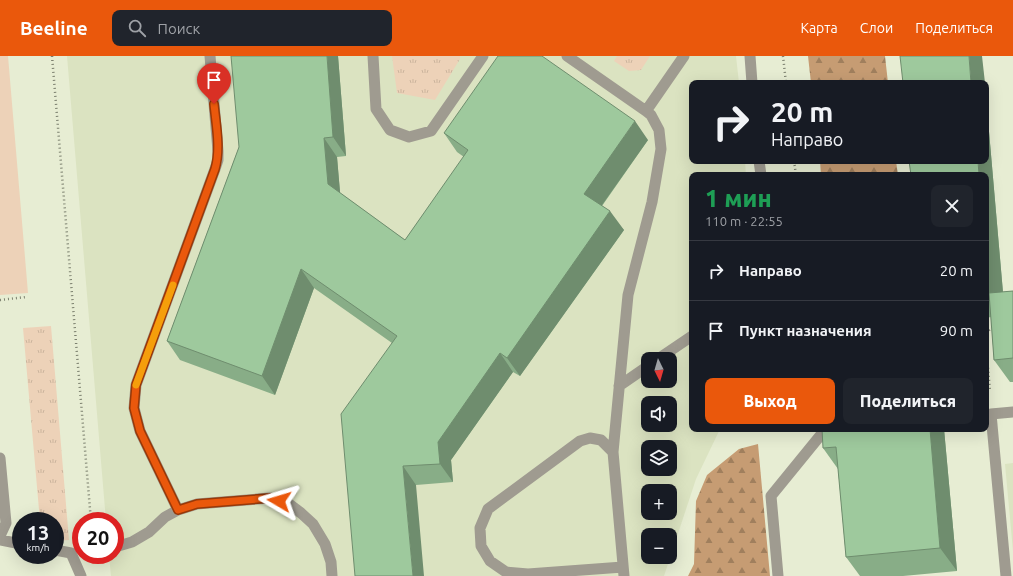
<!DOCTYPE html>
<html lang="ru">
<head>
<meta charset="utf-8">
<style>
	body { margin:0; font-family:Ubuntu,sans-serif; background:#20242c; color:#f1f3f6; height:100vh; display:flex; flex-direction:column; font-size:15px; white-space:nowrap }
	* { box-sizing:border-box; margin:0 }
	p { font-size:13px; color:#9ea1a6 }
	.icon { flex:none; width:22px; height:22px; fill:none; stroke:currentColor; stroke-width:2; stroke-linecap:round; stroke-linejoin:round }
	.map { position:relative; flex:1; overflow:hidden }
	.drawer { position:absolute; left:689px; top:116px; width:300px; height:260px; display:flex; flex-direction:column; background:#171b24; border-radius:8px; box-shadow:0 4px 16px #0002 }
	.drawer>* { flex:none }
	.banner { position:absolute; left:689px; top:24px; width:300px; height:84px; border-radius:8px; box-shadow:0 4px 16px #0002; background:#171b24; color:#f1f3f6; overflow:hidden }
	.needle { width:26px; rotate:175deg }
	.controls { position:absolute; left:641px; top:296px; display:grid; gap:8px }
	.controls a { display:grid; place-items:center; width:36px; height:36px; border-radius:8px; background:#171b24; box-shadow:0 4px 16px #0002; font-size:20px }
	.speed { position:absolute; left:12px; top:456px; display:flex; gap:8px; font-size:20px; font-weight:700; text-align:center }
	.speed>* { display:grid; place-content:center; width:52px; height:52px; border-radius:50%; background:#171b24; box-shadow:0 4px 16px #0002; line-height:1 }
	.speed small { font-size:10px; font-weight:400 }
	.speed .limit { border:6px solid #d22; background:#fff; color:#111 }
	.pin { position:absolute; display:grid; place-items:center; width:34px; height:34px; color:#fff; margin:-41px -17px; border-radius:50% 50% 50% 0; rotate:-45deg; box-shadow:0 0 4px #0007 }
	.pin .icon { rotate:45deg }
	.me { position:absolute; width:44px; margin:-22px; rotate:277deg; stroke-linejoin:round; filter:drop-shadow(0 0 3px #0008) }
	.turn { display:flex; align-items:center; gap:14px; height:84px; padding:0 16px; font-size:18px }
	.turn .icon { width:52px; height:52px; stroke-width:2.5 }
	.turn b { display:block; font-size:28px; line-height:34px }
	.round { display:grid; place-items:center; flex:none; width:42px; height:42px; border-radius:8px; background:#20242c }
	.head { display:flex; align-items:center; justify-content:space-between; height:68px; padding:0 16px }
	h1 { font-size:24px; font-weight:800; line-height:30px; color:#1e9e55 }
	.cta { display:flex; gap:8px; margin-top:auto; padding:8px 16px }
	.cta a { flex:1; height:46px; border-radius:8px; background:#ea580c; color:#fff; font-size:16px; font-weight:800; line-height:46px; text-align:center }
	.cta a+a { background:#20242c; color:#f1f3f6 }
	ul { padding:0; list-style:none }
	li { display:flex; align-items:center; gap:12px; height:60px; padding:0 16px; border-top:1px solid #363941 }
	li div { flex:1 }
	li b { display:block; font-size:15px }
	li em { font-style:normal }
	header { display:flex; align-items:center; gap:24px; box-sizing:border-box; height:56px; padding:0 20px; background:#ea580c; color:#fff }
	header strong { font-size:19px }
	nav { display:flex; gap:22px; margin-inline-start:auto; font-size:14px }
	.search { width:280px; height:36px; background:#20242c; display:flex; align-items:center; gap:10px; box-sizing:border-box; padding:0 14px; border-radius:8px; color:#9ea1a6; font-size:15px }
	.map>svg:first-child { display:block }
</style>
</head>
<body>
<header>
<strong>Beeline</strong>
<div class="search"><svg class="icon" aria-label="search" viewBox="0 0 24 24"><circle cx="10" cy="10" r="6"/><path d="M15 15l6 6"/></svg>Поиск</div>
<nav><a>Карта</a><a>Слои</a><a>Поделиться</a></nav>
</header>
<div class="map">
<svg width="1013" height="520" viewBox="0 0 1013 520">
	<defs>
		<pattern id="grass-tufts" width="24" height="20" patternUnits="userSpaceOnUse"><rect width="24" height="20" fill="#edd2b8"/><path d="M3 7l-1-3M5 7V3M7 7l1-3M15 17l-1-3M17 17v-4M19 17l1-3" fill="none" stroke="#cbb49d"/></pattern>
		<pattern id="forest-firs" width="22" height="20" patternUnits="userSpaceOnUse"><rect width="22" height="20" fill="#c69c73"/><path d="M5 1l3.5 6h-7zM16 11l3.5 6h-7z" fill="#a07f5d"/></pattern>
	</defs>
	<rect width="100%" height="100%" fill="#e7edd3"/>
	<path fill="#dbe3c1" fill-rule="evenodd" d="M67,0h669l3,27h-47v78h53l1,14h-54v254h28l-24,50 -32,97h-553l-2,-21h6v-34h-9zM648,303h22v22h-22zM648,347h22v22h-22zM648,391h22v22h-22zM648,435h22v22h-22zM648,479h22v22h-22z
		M1013,407v88l-8,-87z"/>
	<path fill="url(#grass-tufts)" d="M392,0h68v3l-25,41 -38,-7z
		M617,0h33l-9,14 -12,1 -15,-10z
		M51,270l18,214 -14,1v-20h-15l-17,-193z"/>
	<path fill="url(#forest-firs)" d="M808,0h77l3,27h-77z
		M820,105h76l2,14h-77z
		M758,388l12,132h-82l6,-12 2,-63 11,-26 32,-26z"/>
	<path fill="#edd2b8" d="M0,0h8l20,237 -28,2z"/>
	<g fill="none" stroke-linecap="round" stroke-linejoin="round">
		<path stroke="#7c806f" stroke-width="2.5" stroke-dasharray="1 3" stroke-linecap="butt" d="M52,0l39,465
			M783,0l3,27
			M794,105l2,14
			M0,244l26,-3
			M986,277l8,-7
			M986,288l4,47"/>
		<path stroke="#9f9b90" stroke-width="11" d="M373,0l3,53 14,21 19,7 22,-6 52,-75
			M567,0l79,55 5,4 8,15 2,19 -9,53 -24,93 -15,157 11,124
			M750,0l2,27
			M646,55l38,-55
			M759,105l2,14
			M658,303l34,-23
			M619,330l29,-20
			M613,396l-12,-12 -11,-2 -10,3 -92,68 -8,19 1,18 9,15 16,11 22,2 95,-7
			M0,402l6,65 -6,13
			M178,454l-38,-79 -6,-23 2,-23 79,-216 3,-9v-9l-8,-95
			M0,484l21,4
			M115,491l17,-5 17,-10 16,-15 13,-7 19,-6 73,-6 19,6 12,9 12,11 12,20 6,18 1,14
			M55,494l16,3 10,23
			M778,520l-7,-80 53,-65
			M1006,520l-15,-162 22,-2"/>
	</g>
	<path fill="#88ad87" d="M338,0l8,100 -9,1 3,36 65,47 59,-83 -7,-5 -13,-19 204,7 -46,66 22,24 -104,146 -7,-4 -62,88 2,22 -37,3 -61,91 37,-233 -78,-55 -39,107 -95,-35 -13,-19 72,-194z
		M986,41l17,195 10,-1v91h-3l-16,-22 -3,-43 -5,1z
		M944,373l13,142 -54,5h-43l-14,-19 -8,-88 -15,-21z"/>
	<path fill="#6f8d6e" d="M327,0h11l8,100 -13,-19z
		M969,0h13l3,27h-14z
		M986,41l19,219 -16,-23 -3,-34v-84h-7l-1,-14h8z
		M635,65l13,19 -51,72 -13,-18z
		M324,82l13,19 4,46 -13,-19z
		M610,155l14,19 -104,146 -13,-18z
		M301,213l13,19 -39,107 -13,-19z
		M500,297l13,19 -62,88 2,22 -13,-18 -2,-22z
		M930,373h14l13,142 -17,-23z
		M403,410l13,19 8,91h-11z"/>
	<path fill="#9ec99d" stroke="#6f8d6e" d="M231,0h96l6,81 -9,1 4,46 77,56 63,-90 -24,-17 54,-77h44l93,65 -51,73 26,17 -103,147 -7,-5 -62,89 2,22 -37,2 10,110h-58l-14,-162 56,-78 -96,-67 -39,107 -95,-35 72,-194z
		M900,0h69l2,27h-68z
		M909,105h69l1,14h-68z
		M986,203l3,34 -3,1z
		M1013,235v67l-19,2 -5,-67z
		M822,373h108l10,119 -94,9 -10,-110 -13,1z"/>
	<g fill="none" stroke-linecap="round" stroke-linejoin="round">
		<g stroke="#983908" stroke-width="10">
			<path id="route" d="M214,48c2,21 7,44 1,65l-79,216 -2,23 6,23 38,79 19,-6 73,-6 9,3"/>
		</g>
		<use href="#route" stroke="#ea580c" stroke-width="7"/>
		<path stroke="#f59e0b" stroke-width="7" d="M136,329l37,-100"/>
	</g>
</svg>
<div class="controls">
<a><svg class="needle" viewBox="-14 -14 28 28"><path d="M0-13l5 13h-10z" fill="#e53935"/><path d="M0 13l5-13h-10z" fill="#9ea1a6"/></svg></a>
<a><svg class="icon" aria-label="sound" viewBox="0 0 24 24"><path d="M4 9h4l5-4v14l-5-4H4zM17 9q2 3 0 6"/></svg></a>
<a><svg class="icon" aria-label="layers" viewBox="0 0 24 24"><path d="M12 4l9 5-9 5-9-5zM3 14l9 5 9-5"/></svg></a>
<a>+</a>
<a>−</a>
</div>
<div class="speed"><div>13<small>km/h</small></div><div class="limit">20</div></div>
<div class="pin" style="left:214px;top:48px;background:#d93025"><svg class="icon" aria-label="arrive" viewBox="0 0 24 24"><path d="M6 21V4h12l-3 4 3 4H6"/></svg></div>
<svg class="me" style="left:279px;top:445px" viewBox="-20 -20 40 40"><path d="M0-17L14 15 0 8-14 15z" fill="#ea580c" stroke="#fff" stroke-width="4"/></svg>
<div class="banner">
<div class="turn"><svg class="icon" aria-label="right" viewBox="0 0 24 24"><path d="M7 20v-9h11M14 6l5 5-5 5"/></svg><div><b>20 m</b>Направо</div></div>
</div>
<section class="drawer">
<div class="head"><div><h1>1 мин</h1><p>110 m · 22:55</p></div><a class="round"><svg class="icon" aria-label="close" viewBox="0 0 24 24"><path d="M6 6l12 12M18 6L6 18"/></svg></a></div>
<ul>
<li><svg class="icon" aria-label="right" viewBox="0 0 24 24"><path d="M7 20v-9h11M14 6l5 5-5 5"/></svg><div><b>Направо</b></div><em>20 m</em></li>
<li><svg class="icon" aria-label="arrive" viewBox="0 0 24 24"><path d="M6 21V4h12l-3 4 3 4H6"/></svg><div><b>Пункт назначения</b></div><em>90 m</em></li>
</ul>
<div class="cta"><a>Выход</a><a>Поделиться</a></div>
</section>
</div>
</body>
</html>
